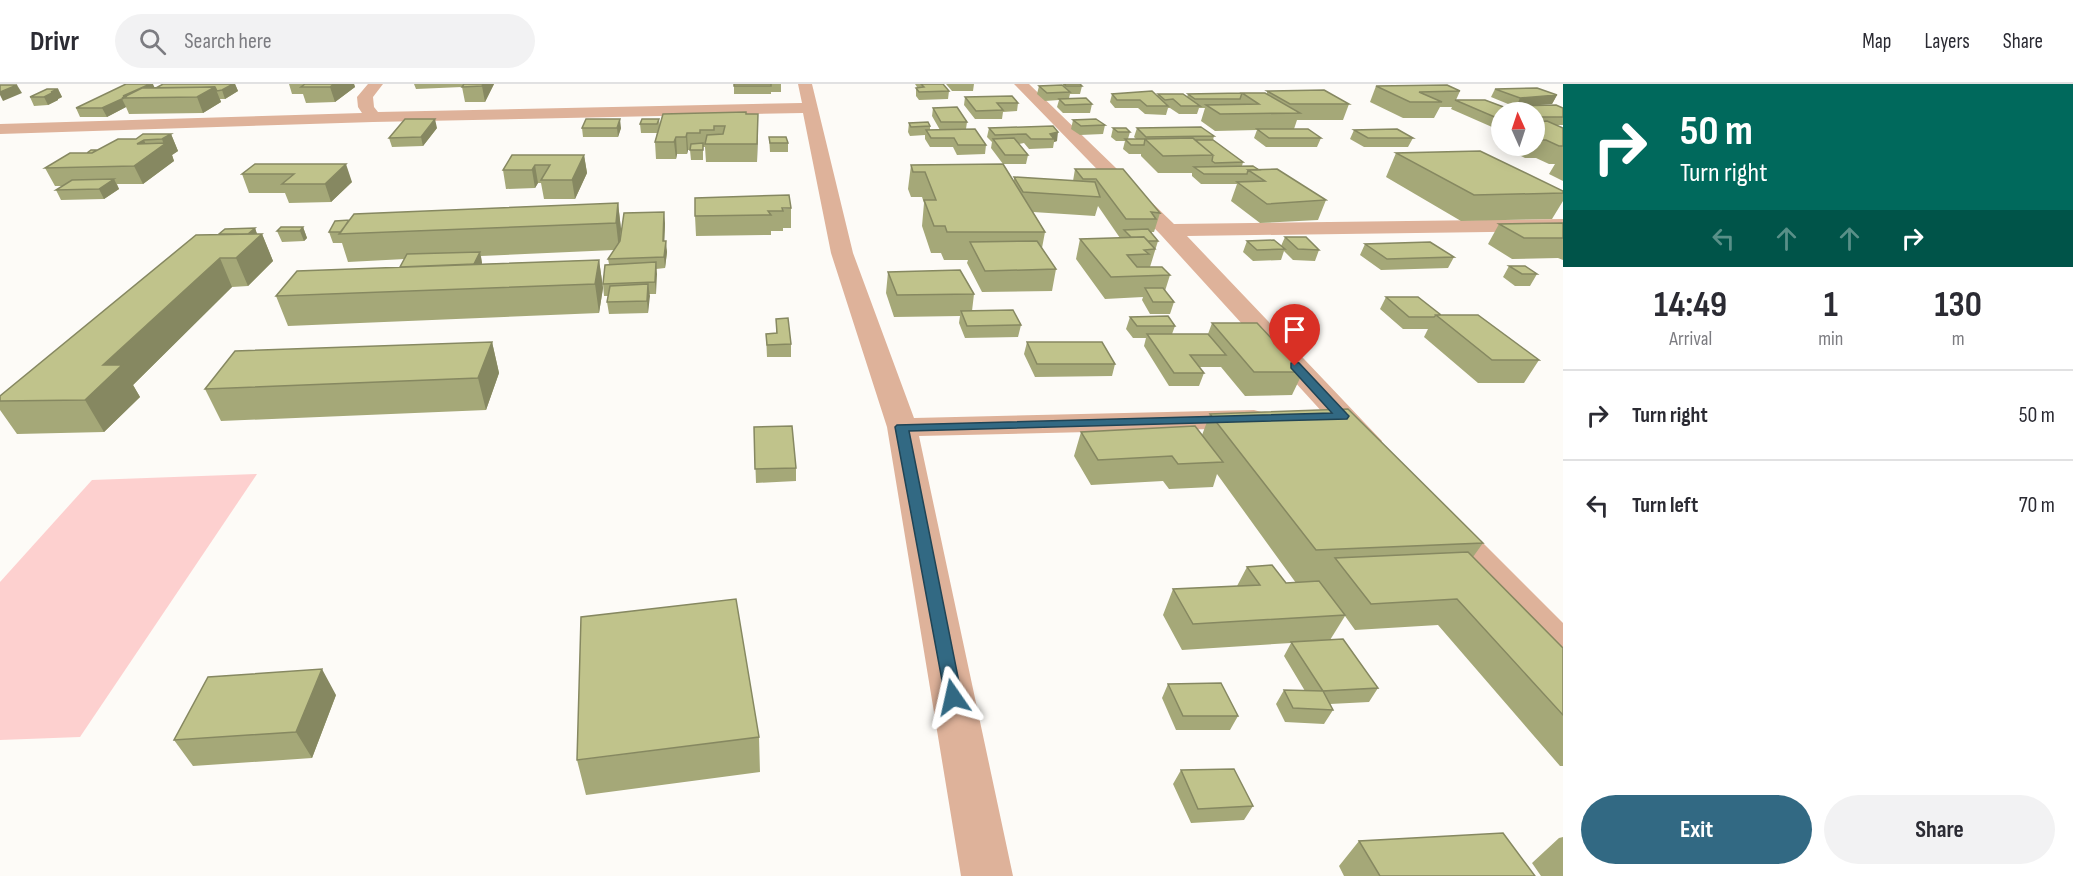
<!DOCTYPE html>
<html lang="en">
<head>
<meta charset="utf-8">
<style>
	body { margin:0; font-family:"Sofia Sans Condensed",sans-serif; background:#f2f2f3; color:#2b2b33; height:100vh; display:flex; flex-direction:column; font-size:22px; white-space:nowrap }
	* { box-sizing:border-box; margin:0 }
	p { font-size:20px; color:#7c7c81 }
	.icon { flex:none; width:33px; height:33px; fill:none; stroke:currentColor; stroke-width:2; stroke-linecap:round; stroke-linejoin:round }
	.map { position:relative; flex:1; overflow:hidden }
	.details { display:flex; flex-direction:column; background:#fff; width:510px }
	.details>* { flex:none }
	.banner { background:#00695c; color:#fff; overflow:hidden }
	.needle { width:39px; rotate:357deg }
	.fabs { position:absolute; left:1491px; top:18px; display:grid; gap:12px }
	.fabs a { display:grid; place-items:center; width:54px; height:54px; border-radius:50%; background:#fff; box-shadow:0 3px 15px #0003; font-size:30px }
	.pin { position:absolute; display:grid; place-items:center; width:51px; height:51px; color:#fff; margin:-62px -26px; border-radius:50% 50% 50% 0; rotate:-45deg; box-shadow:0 0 6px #0007 }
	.pin .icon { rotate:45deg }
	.me { position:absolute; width:66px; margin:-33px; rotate:349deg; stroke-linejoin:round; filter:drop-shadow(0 0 4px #0008) }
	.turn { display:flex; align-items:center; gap:21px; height:126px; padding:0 18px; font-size:27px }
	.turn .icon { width:78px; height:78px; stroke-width:2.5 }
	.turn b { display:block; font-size:42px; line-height:51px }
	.lanes { display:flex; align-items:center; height:57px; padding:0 18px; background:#0003; justify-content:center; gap:30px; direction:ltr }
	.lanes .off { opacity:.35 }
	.eta { display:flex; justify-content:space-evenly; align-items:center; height:102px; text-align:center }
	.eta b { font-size:36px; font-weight:700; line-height:42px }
	.button { display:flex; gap:12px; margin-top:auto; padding:12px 18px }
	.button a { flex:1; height:69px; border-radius:36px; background:#326983; color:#fff; font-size:24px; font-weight:700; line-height:69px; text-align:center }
	.button a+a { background:#f2f2f3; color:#2b2b33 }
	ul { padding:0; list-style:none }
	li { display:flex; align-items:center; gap:18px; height:90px; padding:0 18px; border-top:2px solid #e1e1e2 }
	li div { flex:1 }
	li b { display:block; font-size:22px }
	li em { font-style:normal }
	header { display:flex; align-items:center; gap:36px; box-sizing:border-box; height:84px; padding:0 30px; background:#fff; border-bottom:2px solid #e1e1e2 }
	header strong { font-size:28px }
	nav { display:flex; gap:33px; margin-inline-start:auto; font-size:21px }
	.search { width:420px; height:54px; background:#f2f2f3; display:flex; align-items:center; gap:15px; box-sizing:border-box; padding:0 21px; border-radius:33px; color:#7c7c81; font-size:22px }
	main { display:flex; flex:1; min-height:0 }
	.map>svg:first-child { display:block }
</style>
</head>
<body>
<header>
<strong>Drivr</strong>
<div class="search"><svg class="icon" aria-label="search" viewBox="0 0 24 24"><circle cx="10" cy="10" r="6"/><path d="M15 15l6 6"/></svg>Search here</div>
<nav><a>Map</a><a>Layers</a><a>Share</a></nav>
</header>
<main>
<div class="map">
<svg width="1563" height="792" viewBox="0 0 1563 792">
	<rect width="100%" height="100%" fill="#fdfbf7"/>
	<path fill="#fdd0cf" d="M257,390l-177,263 -80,3v-158l92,-102z"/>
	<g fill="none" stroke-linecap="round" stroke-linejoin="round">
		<path fill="#deb29a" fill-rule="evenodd" d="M368,0h15l-10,13 1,10 4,5 424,-9 -4,-19h14l41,169 61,165 340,-8 11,3 4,6 -4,6 -11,3 -335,8 94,440h-52l-74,-449 -56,-174 -28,-140 -430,9 -373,12v-10l362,-11 -4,-6 -1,-10z
			M1014,0h15l145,140 389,-5v12l-376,5 195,205 -5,7 -11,2 -11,-2 -194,-213z
			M1442,426l12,4 109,109v42l-14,-5 -119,-130 -5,-8 5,-8z"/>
	</g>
	<path fill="#a5a878" d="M163,0h72l3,7 -13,8h-5l1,3 -18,11 -74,1 -3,-7 -19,10h-27l-4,-9 80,-20z
		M289,0h65l1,3 -20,15 -29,1 -3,-9h-11z
		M414,0h80l-9,18h-20l-3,-15 -46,2z
		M734,0h47v8h-10v2h-37z
		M915,0h28l6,7 -1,8 -29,1 -3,-4v-8l1,-1z
		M946,0h28l-1,7h-21z
		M1063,0h17l2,2 -2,8h-10l-1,4 23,6 -2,9h-27l-6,-6 2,-7 -14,1 -8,-7 2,-8h23z
		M1376,2l84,5 -4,9 53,10 2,-4h2l-22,-9 4,-8 62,6 -5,9 -18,1 29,3v17h-6l6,3v53l-14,-7 6,-10h-6l-13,-6h-11l-18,-9 2,-3h25v-34h-32v15h-10l-41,-18 1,-2h-12l-6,11h-31l-33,-16z
		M58,5l4,8 -4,2v1l-10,5 -14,1 -4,-9z
		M1267,7l82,13 -6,16h-46l-3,9 27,9 -4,9h-51l-12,-9 3,-8 -42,1 -14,-10 4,-13h-6l-2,6h-18l-9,-6h-2l-2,7 -21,-1 -7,-6h-23l-5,-6 2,-8 45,2 1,-2 29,3 1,-3h79z
		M965,13l53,6 -1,8 -14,1 -1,7h-27l-11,-14z
		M933,24l34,14 -1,7 20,16 -1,9 -28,1 -4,-8h-23l-5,-8v-4l-15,1 -2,-4 1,-9 21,3v4h10l-8,-14z
		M746,30h12l-1,48h-51l-1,-15h-2v13h-12l-1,-10h-2l-1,4h-10l-1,5h-20l-1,-17 2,-9h-16l-1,-9 19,-5 1,7z
		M1073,36l32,5 -2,9 -23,1 -9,-6z
		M1053,42l4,15 -3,1 -1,6 -24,1 -5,-6 -5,1 9,11 -2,9h-23l11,17v-4l59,4 2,-12 85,44 -6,19h-2v2l6,7 -8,26 20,8 -5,16 9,11 -4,12h-20l-8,-14 1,-3 -38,2 -29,-40 4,-20 40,-1 -22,-32 -3,10 -62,-4 12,20 -3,16 14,21 -4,22 -70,1 -15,-29 1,-3h-24l-3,-7h-10l-9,-27 2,-23 -2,-6h-11l-3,-8 3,-24 92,-1 -12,-16 1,-6 -5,-5 2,-9z
		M437,44l-14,18 -31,1 -3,-9z
		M582,44h39l-3,9h-35z
		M1113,44l17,4 -2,7h8l-2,-2 3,-9 77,8 -1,4 30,22 -1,4 17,4 67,30 -8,20 -58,3 -29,-22 6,-17h-36l-9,-8v-3h-34l-17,-17v-2h-12l-6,-5 2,-8h-9l-5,-4z
		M1354,46l59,8 -5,9h-44l-14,-8z
		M171,50l7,17 -6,4 2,6 -31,23h-26l2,5 -15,10 -43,1 -5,-10 7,-4h-8l-10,-18 42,-15 49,-14z
		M769,53l19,6v9h-18z
		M1396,69l167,38v10l-11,18 -91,2 -75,-44z
		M584,71l3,18 -12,26h-31l-3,-16h-3l-3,5 -29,1 -3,-19z
		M255,80l97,18 -21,20 -42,1 -4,-10h-36l-7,-19z
		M618,119l3,26 -1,13 45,-19 -1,18 3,11 -2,16 -9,1v25h-7l-1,19 -39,1 -2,-12 1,-6h-4l-1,-12 6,-20 -1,-5 6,-9 -133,6 1,8 117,-4 4,28 -4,25 -311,13 -12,-30 124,-29 5,-8 -57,3 -6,-19h-9l-4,-11z
		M791,124v20h-8v3h-12v4l-75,1 -1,-20z
		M1563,139v37l-5,-2 -46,1 -24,-15 11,-20z
		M303,143l4,11 -3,3 -22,1 -5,-11z
		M255,144l2,6h5l11,27 -25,25 -16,1 -99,98 7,12 -36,35 -87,2 -17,-24v-14l219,-162z
		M1285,153l34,13 -4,11 -22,-1 -9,-9 -3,9 -28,1 -10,-9 4,-11 34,5z
		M1365,160l89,13 -6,11 -67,2 -21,-15z
		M1509,182l28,8 -7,12h-15l-12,-9z
		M888,188l86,22 -2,17 49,14 -3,12 -53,1 -6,-15 1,-7 -66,1 -8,-24z
		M1386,213l55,18 98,45 -15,23h-46l-54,-46 4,-8h-25l-23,-20z
		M1130,233l45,9 -3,8h36l4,-11 91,49 -11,23 -47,1 -24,-29h-22l5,6 -5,13h-30l-25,-40 2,-8h-13l-7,-9z
		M776,235l15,25v13h-24l-1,-23 10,-1z
		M492,258l7,31 -13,37 -265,11 -16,-32z
		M1027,258l88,22 -3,12 -77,1 -11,-23z
		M1210,330l273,129 -10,14 90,91v118h-3l-122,-141 -83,5 -10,-14 -15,24 48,48 -9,14 -39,2 3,6 -9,14 -39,-2 -9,-18 8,-14 21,1 -21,-35 7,-13 -109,7 -19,-35 10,-26 64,-3 10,-19 39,16h10l-79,-109 -4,13 -44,2 -6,-8 -72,4 -17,-29 7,-24 121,3z
		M754,343l42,41v13l-40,2z
		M1168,600l70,32 -8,14h-54l-14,-32z
		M336,611l-24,63 -119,8 -19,-26z
		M759,653l1,35 -174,23 -9,-35z
		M1181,686l72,36 -9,14 -53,3 -18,-39z
		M1563,753v39h-22l-9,-13 27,-25z
		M1359,757l176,35h-191l-5,-10z"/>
	<path fill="#868861" d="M150,0h3l3,7 -32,7 -1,-2z
		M233,0h2l3,7 -13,8 -3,-9z
		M334,0h20l1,3 -20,15 -5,-15z
		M483,0h11l-9,18 -3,-16z
		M17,1l5,8 -19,8 -3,-6v-3z
		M215,3l6,15 -18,11 -6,-16z
		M58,5l4,8 -4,2v1l-10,5 -4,-8z
		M1557,11l-5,9 -36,3 4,-9z
		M122,15l4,8 -19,10 -5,-9z
		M758,30v16l-1,32v-18z
		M435,35l2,9 -14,18 -2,-9z
		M620,35l1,9 -3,9 -1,-9z
		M1058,48l-1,9 -3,1v-3l-4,-5z
		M687,49l1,17 -1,4 -1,-17z
		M171,50l7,17 -6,4 2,6 -31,23 -9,-18 3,-22 7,-4 6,14 14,-9 -2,-6z
		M676,53l1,17 -1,5 -2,-17z
		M584,71l3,18 -12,26 -3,-19z
		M346,80l6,18 -21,20 -6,-18z
		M535,81l3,18 -3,5 -3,-18z
		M114,95l5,10 -15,10 -5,-10z
		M618,119l3,26 -2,21 -3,-27z
		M664,128l1,11 -1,28 -1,-10z
		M303,143l4,11 -3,3 -4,-10z
		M255,144l3,9 4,-3 11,27 -25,25 -12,-28 7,-19z
		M666,157l1,11 -2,16 -1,-11z
		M480,168l2,11 -7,17 -3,-12z
		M220,174l12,29 -99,98 7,12 -36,35 -19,-32 18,-35z
		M599,176l4,28 -4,25 -4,-29z
		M656,178l1,12 -1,20 -1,-12z
		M648,200l2,12 -2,17 -1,-12z
		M492,258l7,31 -13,37 -8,-32z
		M322,585l14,26 -24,63 -16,-26z"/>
	<path fill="#c0c38b" stroke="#868861" stroke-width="1.5" d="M126,0h24l-27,12h4l-5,2h2l-22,10h-26z
		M163,0h70l-11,6 -5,1 -2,-4 -59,1z
		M305,0h29l-4,3h-29z
		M464,0h19l-1,2 -20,1z
		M734,0h37v2h-37z
		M921,0h22l6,7 -30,1 -3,-4 8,-1z
		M1064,0h16l2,2h-16z
		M0,1h17l-17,7z
		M1062,1l8,7 -23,1 -8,-7z
		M1447,1l13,6 -41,1 23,10h-32l-34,-16z
		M215,3l-18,10 -75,1 20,-10z
		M1537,4l20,7 -37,3 -25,-9z
		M47,5h11l-7,3h3l-10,5h-14z
		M1324,6l25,14h-59l-23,-13z
		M1152,7l16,15h-21l-7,-6h-23l-5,-6z
		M1242,9h23l35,20 -80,1 -14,-9 53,-1z
		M1242,9l-2,6h-45l-7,-5z
		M1158,10h25l17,12h-19l-8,-7 -8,1z
		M1012,12l6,7h-21l6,7 -27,1 -11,-14z
		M1086,14l6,6 -27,1 -6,-6z
		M1455,16h30l32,12h-15v6h-5z
		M1556,21l7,3v9h-24l-5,-2v-3h-6l-17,-6z
		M957,23l10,15h-26l-8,-14z
		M746,28v2h12l-1,30h-52l2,-9 16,-1 2,-8h-11v4h-14v3h-13l-1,4h-10l-2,5h-19l8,-28z
		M405,35h30l-14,18 -32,1z
		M586,35h34l-3,9h-35z
		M642,35h17l-2,5h-17z
		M1096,35l9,6 -24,1 -8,-6z
		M1547,37l16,7v18h-4l-13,-6h-12v-18z
		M928,38l2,4 -19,1 -2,-4z
		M1053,42l5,6 -8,2 4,5h-23l-5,-5 -31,1 -6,-7z
		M1201,43l13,9 -68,1 -9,-9z
		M1113,44h13l4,4h-12z
		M975,45l11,16h-28l-4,-7h-23l-5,-8z
		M1257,45h51l13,9h-52z
		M1397,45l16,9h-45l-14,-8z
		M143,50h28l-9,5 -18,1 -7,4 29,-1 -32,23 -89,2 25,-15h22l26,-14h18z
		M769,53h17l2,6h-18z
		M1014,54l14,17h-23l-12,-16z
		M1193,54l20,17 -50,1 -18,-17z
		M1125,55h20l-1,6h-13z
		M1195,56h18l30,22 -28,1 -3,-2 1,-6z
		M703,59v7h-13l1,-6z
		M91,66h6l-5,3h-5z
		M1480,67l83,40v2l-89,2 -78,-42z
		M512,71h72l-12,25h-31l9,-15h-15l-3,5h-29z
		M255,80h91l-21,20h-43l12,-10h-52z
		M1003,80l42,68h-98l-2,-6h-11l-10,-26h12l-11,-28h-12l-2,-7z
		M1253,82l6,4h-11l-1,4h-43l-10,-7z
		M1075,85h48l37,44 -9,-1 5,7h-30l-30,-40h-13z
		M1277,85l49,31 -59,4 -30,-22 28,-1 -17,-11z
		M1014,93l81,5 5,15 -77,-5z
		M114,95l-15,10 -43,1 16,-10z
		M789,111l2,13h-9l1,3h-15l3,4 -76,1v-18z
		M618,119l-2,20 -277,11 15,-20z
		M664,128l-1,29h3l-2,16 -56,2 12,-18 4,-28z
		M349,136l-8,12h-12l6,-11z
		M1563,139v15h-39l-25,-14z
		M281,143h22l-3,4h-23z
		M255,144l-7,6h-29l6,-5z
		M1148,145l10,12h-10l-4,-4h-13l-7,-7z
		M262,150l-26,24h-16l-117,107h19l-37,35 -85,1v-5l196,-161z
		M1144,153l11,12 -11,1 5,4 -22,1 10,12h25l8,8 -59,2 -31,-38z
		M1285,153h21l13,13 -21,-1z
		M1274,156l11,9 -28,1 -10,-9z
		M1037,157l19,28 -71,2 -15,-29z
		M1430,158l24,15 -67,2 -22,-15z
		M480,168l-6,12 -74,3 7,-13z
		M599,176l-4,24 -319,12 21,-25z
		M656,178l-1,20 -52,2 2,-19z
		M1509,182h16l12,8h-15z
		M960,186l14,24 -77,1 -9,-23z
		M648,200l-1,17 -40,1 3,-16z
		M1145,204h18l11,14h-21z
		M1386,213h32l23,18h-5l-2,2h-25z
		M1013,226l8,15 -54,1 -6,-15z
		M1436,231h42l61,45h-47z
		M1168,232l7,10h-38l-7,-9z
		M788,234l3,26 -24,1 -1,-11 11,-1 -1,-14z
		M1212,239h45l46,49h-49z
		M1147,250h61l18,21h-36l14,18h-30z
		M492,258l-14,36 -273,11 30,-38z
		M1027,258h75l13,22h-78z
		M1348,325l135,134 -167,7 -106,-136z
		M792,342l4,42 -41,1 -1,-42z
		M1195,342l28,36 -45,2 -6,-8 -74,4 -17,-28z
		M1468,468l95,96v67l-106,-116 -86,5 -36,-46z
		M1272,481l14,18 33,-2 26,34 -152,9 -20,-35 87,-4 -13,-18z
		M736,515l23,138 -182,23 4,-143z
		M1343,555l35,49 -55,3 10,19 -40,-2 -9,-18 39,1 -32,-49z
		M322,585l-26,63 -122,8 34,-63z
		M1221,599l17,33h-55l-15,-32z
		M1234,685l19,37 -55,3 -17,-39z
		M1503,749l32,43h-155l-21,-35z"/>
	<path fill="#326983" stroke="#204455" stroke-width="1.5" d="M1295,278l4,1 48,51 2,2 -2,3 -438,12 53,266 -3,5 -6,2 -7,-2 -51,-275 2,-2 435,-12 -41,-45v-5z"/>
</svg>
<div class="fabs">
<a><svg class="needle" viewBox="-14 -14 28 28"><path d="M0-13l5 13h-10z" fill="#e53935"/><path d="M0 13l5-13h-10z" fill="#7c7c81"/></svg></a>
</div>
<div class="pin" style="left:1295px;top:282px;background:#d93025"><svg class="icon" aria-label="arrive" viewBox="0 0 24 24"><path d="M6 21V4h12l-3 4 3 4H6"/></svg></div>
<svg class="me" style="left:953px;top:613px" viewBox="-20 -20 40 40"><path d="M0-17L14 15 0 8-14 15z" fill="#326983" stroke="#fff" stroke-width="4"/></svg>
</div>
<section class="details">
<div class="banner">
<div class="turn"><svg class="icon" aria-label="right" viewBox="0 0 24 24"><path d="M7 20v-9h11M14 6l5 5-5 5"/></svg><div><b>50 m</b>Turn right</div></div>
<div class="lanes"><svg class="icon off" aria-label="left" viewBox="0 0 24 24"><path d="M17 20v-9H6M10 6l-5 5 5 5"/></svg><svg class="icon off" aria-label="ahead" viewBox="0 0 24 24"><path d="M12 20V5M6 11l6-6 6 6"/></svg><svg class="icon off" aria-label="ahead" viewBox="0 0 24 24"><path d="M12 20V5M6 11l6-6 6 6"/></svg><svg class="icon" aria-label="right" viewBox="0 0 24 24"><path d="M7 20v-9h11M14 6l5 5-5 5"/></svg></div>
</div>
<div class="eta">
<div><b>14:49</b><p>Arrival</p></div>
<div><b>1</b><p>min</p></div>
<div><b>130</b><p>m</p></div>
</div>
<ul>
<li><svg class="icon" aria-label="right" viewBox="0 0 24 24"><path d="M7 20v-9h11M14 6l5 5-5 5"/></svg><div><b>Turn right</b></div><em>50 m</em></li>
<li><svg class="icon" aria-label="left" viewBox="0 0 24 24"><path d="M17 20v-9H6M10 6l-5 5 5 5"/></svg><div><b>Turn left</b></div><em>70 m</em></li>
</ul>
<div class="button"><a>Exit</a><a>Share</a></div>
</section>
</main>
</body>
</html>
